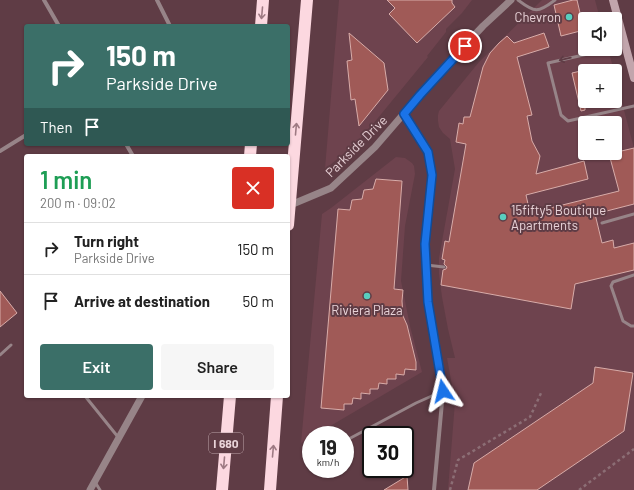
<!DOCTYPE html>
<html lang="en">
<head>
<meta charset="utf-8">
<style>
	body { margin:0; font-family:Barlow,sans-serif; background:#f6f6f6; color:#222; height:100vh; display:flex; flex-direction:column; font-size:15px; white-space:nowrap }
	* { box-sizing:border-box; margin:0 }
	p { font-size:13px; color:#767676 }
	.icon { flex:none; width:22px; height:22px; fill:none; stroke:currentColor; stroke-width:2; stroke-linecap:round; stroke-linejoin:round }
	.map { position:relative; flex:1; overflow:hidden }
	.panel { position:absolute; left:24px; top:154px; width:266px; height:244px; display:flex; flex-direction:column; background:#fff; border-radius:4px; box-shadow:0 1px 3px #0004 }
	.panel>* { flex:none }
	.banner { position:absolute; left:24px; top:24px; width:266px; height:122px; border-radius:4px; box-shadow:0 1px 3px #0004; background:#3b6f68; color:#fff; overflow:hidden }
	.tools { position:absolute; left:578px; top:12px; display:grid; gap:8px }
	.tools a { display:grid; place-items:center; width:44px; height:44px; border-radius:4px; background:#fff; box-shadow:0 1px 3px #0004; font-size:20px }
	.speed { position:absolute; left:302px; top:426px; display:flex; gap:8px; font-size:20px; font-weight:700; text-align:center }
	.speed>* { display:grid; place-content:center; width:52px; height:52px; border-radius:50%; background:#fff; box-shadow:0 1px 3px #0004; line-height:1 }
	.speed small { font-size:10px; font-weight:400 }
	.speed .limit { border:2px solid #111; border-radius:6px; background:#fff; color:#111 }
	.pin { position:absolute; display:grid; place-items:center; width:34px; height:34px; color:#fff; margin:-17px; border:2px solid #fff; border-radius:50%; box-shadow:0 1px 4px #0007 }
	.me { position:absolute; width:44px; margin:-22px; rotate:350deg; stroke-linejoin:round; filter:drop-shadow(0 0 3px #0008) }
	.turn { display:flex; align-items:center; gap:14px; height:84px; padding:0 16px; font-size:18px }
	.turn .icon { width:52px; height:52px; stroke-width:2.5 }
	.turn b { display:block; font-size:28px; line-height:34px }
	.then { display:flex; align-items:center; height:38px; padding:0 16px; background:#0003; gap:8px; font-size:15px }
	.round { display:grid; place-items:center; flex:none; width:42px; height:42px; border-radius:4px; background:#f6f6f6 }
	.head { display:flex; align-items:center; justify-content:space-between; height:68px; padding:0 16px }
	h1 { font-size:24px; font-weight:600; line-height:30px; color:#1e9e55 }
	.cta { display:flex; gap:8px; margin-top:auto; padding:8px 16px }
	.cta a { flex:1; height:46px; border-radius:4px; background:#3b6f68; color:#fff; font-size:16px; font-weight:600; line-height:46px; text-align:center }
	.cta a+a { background:#f6f6f6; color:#222 }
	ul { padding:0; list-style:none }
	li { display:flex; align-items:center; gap:12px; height:52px; padding:0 16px; border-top:1px solid #e0e0e0 }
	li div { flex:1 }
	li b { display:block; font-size:15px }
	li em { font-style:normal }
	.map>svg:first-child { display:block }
</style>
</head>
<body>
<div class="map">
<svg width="634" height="490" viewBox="0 0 634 490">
	<rect width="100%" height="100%" fill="#5f3c45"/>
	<path fill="#6e434e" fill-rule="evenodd" d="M339,0h133l-10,13 -16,16v3l-19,24 1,1 -55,67 -22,24 -26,21z
		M542,0h53l5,19h-15v30h23l6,22h-29v30h30v-25l19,72v342h-186l7,-88 -8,-44h8l-7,-29 -6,-32 -3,-23v-16l16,-89 -5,-30 -7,-6 -4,-6 -1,-6v-6l1,-4 40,-49zM585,123h30v30h-30z
		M396,157l9,1 7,5 2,3 1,8 -10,52 -4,55 9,45 12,46 -107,63h-4v2l-10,6 21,-229 9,-6z"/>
	<path fill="#a05a57" stroke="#d8aca9" d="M387,0h65v3l3,4 -38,36 -28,-29 6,-6z
		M573,0h4l7,30 -23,6 -7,-31z
		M349,33l35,30 4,27 -29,36 -4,-27 -4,1 -4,-39 5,-1z
		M544,33l5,14 -32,10 15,58 -5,1 5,25 8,15 -4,18 48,-13 4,18 -62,16 4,18 89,-22 -10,-37 25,-6v56l-39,10 7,29 11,-3 1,8 20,-5v27l-59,14 -4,25 -130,-24 2,-15 3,-1 1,-2 -3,-3 1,-4 -3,-1 3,-18 4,1 17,-98 -10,-2 3,-19 4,1 1,-7h6l13,-50 7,-14 9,-10 8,-7 7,7z
		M585,70v40l-4,1 -9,-38z
		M376,179l26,2 -8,108 9,1 -1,11 1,15 4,9 9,37v8l-11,-1 -1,6 -8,-1v5h-9v5l-8,-1 -1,6h-8v5l-9,-1v6l-8,-1 -1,6h-8v6l-23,-2 17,-199 12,1 2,-10 10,-1 2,-9 9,-1z
		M0,291l17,22 -17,14z
		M595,367l38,6 -9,58 -87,59h-69l6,-27 119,-80z
		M407,476l1,14h-24z"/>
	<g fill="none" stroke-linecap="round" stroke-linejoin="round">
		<path stroke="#8c6e75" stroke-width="2.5" stroke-dasharray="3 3" stroke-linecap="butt" d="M450,490l8,-30 72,-43 12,-26
			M579,490l55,-41"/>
		<path stroke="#978488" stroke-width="3" d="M518,0c17,13 20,13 37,0
			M615,48l9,-2
			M610,49l-62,14 13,52 7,6 66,-15
			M602,223l32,-9
			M426,265l18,2
			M634,275l-21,7 -2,4 12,35 8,5h3
			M0,355l11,-10
			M85,396l33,41
			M345,441l71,-38 27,-12
			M95,482l5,8"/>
		<path stroke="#978488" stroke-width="4" d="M44,0l15,26
			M157,0l13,26
			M404,114l24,38 4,23 -7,69 3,58 15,89 -9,99
			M126,144l7,12
			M0,151l26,-16"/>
		<path stroke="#978488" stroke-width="7" d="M288,206l43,-18 44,-41 63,-73 45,-48 28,-26
			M90,490l52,-94"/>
		<path stroke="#c2a5ac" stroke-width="8" d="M613,0l21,78"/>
		<path stroke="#fcd8e0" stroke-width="12" d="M261,26l2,-26
			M250,156l1,-12
			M288,225l19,-225
			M222,490l8,-94
			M270,490l7,-94"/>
	</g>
	<defs><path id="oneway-shaft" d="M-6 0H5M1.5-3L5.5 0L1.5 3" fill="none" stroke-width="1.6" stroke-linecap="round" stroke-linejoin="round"/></defs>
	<g stroke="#9e7a83">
		<use href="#oneway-shaft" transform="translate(262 13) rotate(95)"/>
		<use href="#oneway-shaft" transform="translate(296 129) rotate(-85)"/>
		<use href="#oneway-shaft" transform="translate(273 451) rotate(-85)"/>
		<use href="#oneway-shaft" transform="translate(224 463) rotate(95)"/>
	</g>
	<use stroke="#5f3c45" href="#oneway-shaft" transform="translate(565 59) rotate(167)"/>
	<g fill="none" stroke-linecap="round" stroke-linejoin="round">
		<g stroke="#114b97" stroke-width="10">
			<path id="route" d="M443,391l-15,-89 -3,-58 7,-69 -4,-23 -24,-38 16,-19 45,-49"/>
		</g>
		<use href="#route" stroke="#1a73e8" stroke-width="7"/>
	</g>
	<g fill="#59cebe" stroke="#5f3c45" stroke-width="1.5">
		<circle cx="569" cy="17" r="4"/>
		<circle cx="503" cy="217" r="4"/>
		<circle cx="367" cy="296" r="4"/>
	</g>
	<g text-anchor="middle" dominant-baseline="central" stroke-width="4" stroke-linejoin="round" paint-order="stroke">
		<rect fill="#5f3c45" stroke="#c0a6ac" stroke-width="1" x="209" y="433" width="34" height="20" rx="3"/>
		<g font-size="12" font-weight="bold" fill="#e9d3d8">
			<text x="226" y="443">I 680</text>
		</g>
		<g font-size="13" fill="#e9d3d8" stroke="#5f3c45" text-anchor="end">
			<text x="561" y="17">Chevron</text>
			<text x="511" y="210" text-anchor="start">15fifty5 Boutique<tspan x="511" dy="15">Apartments</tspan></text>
			<text x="367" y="310" text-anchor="middle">Riviera Plaza</text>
		</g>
		<g font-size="13" fill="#e9d3d8" stroke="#5f3c45">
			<text transform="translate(356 146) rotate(-45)">Parkside Drive</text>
		</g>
	</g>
</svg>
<div class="tools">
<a><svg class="icon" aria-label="sound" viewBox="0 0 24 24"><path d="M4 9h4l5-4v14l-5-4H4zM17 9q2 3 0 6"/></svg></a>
<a>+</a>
<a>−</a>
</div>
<div class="speed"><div>19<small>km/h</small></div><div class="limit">30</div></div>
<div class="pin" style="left:465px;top:46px;background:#d93025"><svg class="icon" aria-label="arrive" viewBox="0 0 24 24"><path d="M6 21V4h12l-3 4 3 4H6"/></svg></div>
<svg class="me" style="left:443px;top:391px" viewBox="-20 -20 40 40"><path d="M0-17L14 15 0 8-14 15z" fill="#1a73e8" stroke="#fff" stroke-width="4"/></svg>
<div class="banner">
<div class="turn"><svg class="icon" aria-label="right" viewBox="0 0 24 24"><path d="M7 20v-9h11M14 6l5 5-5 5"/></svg><div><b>150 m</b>Parkside Drive</div></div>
<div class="then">Then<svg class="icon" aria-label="arrive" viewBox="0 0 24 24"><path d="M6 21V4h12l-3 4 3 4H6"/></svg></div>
</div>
<section class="panel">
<div class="head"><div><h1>1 min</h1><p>200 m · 09:02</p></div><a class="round" style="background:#d93025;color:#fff"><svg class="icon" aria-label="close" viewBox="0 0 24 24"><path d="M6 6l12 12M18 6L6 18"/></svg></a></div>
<ul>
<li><svg class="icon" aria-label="right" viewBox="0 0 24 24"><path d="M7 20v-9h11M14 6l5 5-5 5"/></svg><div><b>Turn right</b><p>Parkside Drive</p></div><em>150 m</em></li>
<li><svg class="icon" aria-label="arrive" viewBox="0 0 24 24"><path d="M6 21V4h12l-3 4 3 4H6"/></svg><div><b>Arrive at destination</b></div><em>50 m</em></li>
</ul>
<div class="cta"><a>Exit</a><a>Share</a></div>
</section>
</div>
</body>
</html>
